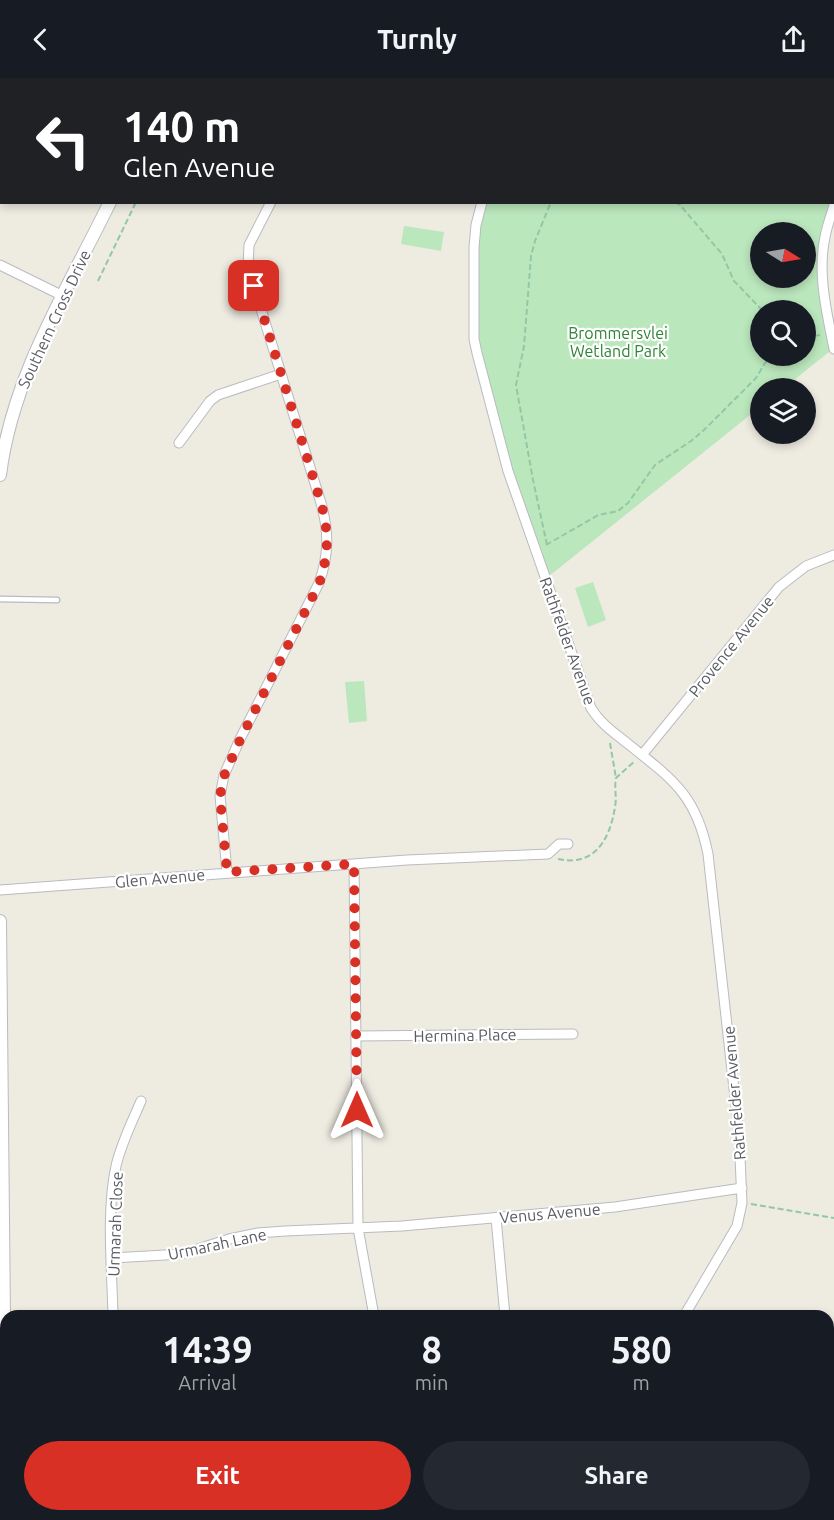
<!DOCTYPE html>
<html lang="en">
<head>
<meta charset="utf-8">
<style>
	body { margin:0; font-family:Ubuntu,sans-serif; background:#242831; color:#f1f3f6; height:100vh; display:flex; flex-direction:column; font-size:22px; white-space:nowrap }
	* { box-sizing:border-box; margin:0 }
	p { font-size:20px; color:#9ea1a6 }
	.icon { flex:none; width:33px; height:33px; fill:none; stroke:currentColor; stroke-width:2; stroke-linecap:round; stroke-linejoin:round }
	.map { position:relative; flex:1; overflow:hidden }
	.details { position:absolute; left:0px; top:1232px; width:834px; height:212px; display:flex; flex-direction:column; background:#171b24; border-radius:18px 18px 0 0; box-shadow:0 3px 9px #0003 }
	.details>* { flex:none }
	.hud { position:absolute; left:0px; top:0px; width:834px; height:126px; box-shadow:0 3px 9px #0003; background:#202124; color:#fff; overflow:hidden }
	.needle { width:39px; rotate:101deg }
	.controls { position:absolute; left:750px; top:144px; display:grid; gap:12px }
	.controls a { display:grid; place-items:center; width:66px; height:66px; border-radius:50%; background:#171b24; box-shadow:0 3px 9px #0003; font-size:30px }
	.pin { position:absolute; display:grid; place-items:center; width:51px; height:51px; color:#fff; margin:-26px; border-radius:12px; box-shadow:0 3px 9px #0006 }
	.me { position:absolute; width:66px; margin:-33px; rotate:0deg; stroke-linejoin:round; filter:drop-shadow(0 0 4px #0008) }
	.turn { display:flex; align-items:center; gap:21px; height:126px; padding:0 24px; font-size:27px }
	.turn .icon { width:78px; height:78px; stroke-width:2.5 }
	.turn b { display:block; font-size:42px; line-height:51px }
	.eta { display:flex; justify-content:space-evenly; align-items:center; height:102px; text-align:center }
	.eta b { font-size:36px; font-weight:600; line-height:42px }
	.primary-button { display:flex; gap:12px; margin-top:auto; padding:12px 24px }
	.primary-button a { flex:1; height:69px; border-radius:36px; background:#d93025; color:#fff; font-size:24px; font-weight:600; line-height:69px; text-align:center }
	.primary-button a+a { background:#242831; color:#f1f3f6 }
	header { display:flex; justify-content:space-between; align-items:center; height:78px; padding:0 24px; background:#171b24; font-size:27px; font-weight:600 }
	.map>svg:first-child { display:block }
</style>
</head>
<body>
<header><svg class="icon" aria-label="back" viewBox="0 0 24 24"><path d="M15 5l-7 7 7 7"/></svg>Turnly<svg class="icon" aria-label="share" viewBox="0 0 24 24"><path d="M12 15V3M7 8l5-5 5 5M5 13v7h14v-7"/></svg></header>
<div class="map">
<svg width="834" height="1442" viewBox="0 0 834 1442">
	<rect width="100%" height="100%" fill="#eeebe1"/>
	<path fill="#bbe7bd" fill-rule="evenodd" d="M510,0h324v127l-11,66 11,77 -50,40h-24v19l-207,166 -8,5 -68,-225 -3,-106 8,-44 350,-1v-122l-322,-1zM760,154h46v46h-46zM760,232h46v46h-46z
		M404,148l40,6 -3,19 -40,-7z
		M593,504l13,38 -18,7 -13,-39z
		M364,603l3,40 -18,2 -4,-41z"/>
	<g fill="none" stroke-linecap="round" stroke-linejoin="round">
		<g stroke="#b9bbc1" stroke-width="7">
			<path id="service" d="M0,521l57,1"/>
		</g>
		<g stroke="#b9bbc1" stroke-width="11">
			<path id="minor" d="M340,2l1,-2
				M510,2v-2
				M482,124l-6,23 -2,22v92l3,14 31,118 83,237c9,15 22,24 36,35 45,36 69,51 81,111l31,280 3,69 -5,23 -53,90
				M834,127c-3,11 -7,21 -9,32 -8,37 2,76 9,112
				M0,187l63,31
				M179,365l31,-42 8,-6 63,-21
				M642,677l137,-168 27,-21 28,-11
				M354,786l4,364 16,88
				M227,794l-7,-76 4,-21 16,-36 79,-156c10,-28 10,-51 2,-80l-73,-236 1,-22 22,-43
				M0,812l407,-30 141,-6 11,-10h9
				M357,958l216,-2
				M496,1140l9,98
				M112,1180l70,-4 47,-15 29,-6 27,-2 117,-5 213,-19 127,-19
				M113,1238c-1,-48 -7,-104 3,-150 5,-22 16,-44 25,-65
				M834,1350l-3,12 3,12
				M360,1437l6,5
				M331,1442l3,-5
				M604,1442l1,-5"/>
		</g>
		<g stroke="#b9bbc1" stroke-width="14">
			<path id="tertiary" d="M172,2v-2
				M0,397c12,-98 67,-185 110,-273
				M0,843l6,599"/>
		</g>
		<path stroke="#93c8a5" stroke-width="2" stroke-dasharray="6 3" stroke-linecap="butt" d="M588,0l1,2
			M198,2v-2
			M675,124l5,3 42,49 12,27 28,29
			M98,203l38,-79
			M806,259l14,-2
			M546,467l52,-30 20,-4 10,-8 27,-38 36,-24 13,-11 52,-52 9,-15 10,-7
			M547,467l-14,-65 -17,-95 8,-39 7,-90 4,-15 16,-39
			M610,665l6,35
			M558,781c37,8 52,-20 57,-52 2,-10 -1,-19 1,-29l19,-17
			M751,1126l83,14"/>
		<use href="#service" stroke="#fff" stroke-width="4.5"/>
		<use href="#minor" stroke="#fff" stroke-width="9"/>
		<use href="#tertiary" stroke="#fff" stroke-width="12"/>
	</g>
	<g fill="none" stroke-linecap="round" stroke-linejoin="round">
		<path stroke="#d93025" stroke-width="10" stroke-dasharray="0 18" d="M254,208l67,217c8,29 8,52 -2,81l-79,156 -16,36 -4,20 7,76 127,-8 3,246"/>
	</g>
	<g text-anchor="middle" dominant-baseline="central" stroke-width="4.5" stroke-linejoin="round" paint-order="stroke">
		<g font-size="16" fill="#595d63" stroke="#fff">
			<text transform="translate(54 241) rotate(-65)">Southern Cross Drive</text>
			<text transform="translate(568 563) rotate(70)">Rathfelder Avenue</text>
			<text transform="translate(731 568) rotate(-51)">Provence Avenue</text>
			<text transform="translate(160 800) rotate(-5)">Glen Avenue</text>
			<text transform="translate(465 957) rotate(-1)">Hermina Place</text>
			<text transform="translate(734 1015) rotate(-95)">Rathfelder Avenue</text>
			<text transform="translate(550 1135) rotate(-5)">Venus Avenue</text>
			<text transform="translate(115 1146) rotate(-88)">Urmarah Close</text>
			<text transform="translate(217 1166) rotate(-12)">Urmarah Lane</text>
		</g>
		<g font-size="16" fill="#2e8536" stroke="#fff">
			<text x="618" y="255">Brommersvlei<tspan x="618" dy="18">Wetland Park</tspan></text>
		</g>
	</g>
</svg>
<div class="controls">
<a><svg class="needle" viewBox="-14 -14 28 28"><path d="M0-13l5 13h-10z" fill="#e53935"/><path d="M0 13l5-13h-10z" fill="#9ea1a6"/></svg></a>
<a><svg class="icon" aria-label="search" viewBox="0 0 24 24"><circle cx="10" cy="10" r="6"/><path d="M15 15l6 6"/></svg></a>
<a><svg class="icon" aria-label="layers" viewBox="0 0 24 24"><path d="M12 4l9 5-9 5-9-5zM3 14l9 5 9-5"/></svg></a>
</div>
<div class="pin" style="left:254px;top:208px;background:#d93025"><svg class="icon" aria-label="arrive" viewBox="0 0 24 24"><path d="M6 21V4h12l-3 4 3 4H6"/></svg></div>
<svg class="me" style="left:357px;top:1032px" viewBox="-20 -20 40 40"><path d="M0-17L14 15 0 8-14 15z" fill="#d93025" stroke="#fff" stroke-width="4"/></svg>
<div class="hud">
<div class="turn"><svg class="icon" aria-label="left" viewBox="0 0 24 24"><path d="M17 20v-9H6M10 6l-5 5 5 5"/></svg><div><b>140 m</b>Glen Avenue</div></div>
</div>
<section class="details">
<div class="eta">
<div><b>14:39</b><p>Arrival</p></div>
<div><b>8</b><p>min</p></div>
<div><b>580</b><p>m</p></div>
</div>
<div class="primary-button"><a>Exit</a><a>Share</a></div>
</section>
</div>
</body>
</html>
